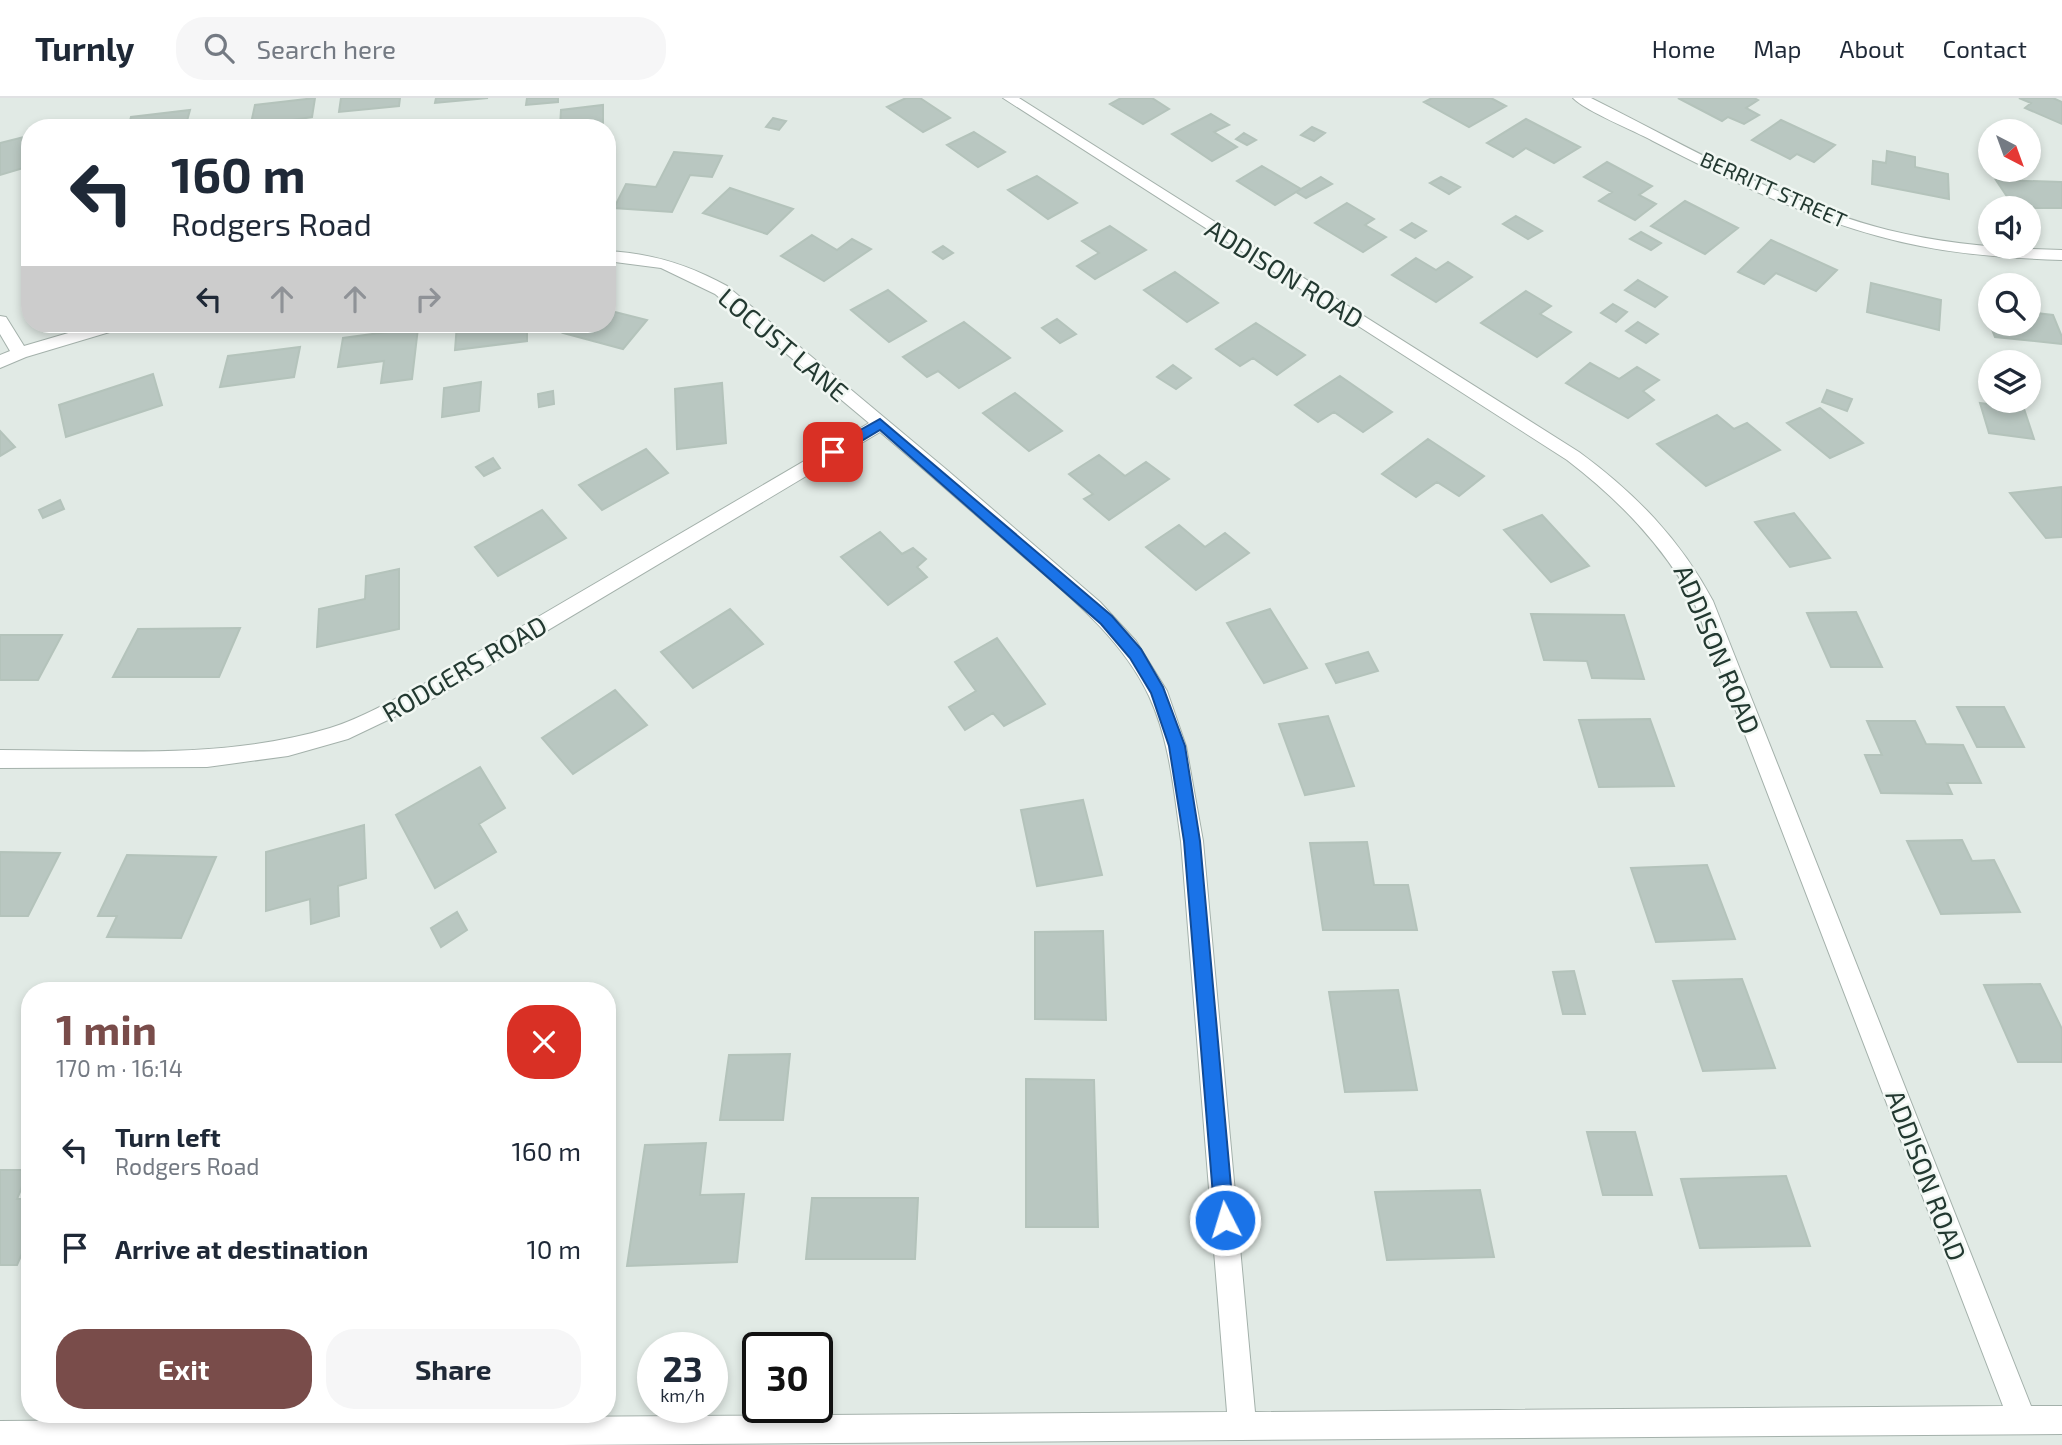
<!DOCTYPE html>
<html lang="en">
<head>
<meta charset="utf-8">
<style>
	body { margin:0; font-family:"Exo 2",sans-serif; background:#f6f6f7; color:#1f2937; height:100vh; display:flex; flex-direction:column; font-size:26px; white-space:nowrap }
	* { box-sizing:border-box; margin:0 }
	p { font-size:23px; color:#747a83 }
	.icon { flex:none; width:38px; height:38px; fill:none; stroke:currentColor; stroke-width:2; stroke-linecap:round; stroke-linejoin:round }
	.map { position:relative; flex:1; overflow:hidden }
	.side { position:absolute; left:21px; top:884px; width:595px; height:441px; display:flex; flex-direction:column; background:#fff; border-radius:28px; box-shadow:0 4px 10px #0003 }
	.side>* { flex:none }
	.guide { position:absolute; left:21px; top:21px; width:595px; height:214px; border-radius:28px; box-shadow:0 4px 10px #0003; background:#fff; color:#1f2937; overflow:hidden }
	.needle { width:46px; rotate:139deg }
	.buttons { position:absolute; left:1978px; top:21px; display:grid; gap:14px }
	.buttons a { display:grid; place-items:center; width:63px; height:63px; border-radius:50%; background:#fff; box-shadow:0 4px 10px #0003; font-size:35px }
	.speed { position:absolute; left:637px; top:1234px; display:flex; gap:14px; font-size:35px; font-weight:700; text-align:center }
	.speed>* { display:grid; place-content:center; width:91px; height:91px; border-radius:50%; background:#fff; box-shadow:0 4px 10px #0003; line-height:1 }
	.speed small { font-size:18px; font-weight:400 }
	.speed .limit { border:4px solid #111; border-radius:10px; background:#fff; color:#111 }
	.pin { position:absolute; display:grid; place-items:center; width:60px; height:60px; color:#fff; margin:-30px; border-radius:14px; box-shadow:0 4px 10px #0006 }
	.me { position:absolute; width:77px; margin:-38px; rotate:355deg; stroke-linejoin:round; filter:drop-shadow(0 0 5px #0008) }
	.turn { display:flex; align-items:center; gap:24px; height:147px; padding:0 35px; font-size:32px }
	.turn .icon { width:91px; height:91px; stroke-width:2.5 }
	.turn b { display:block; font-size:49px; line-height:60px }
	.lanes { display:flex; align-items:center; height:66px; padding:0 35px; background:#0003; justify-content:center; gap:35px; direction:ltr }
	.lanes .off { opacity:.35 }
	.round { display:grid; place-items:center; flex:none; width:74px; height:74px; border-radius:28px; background:#f6f6f7 }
	.summary { display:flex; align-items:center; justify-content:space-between; height:119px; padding:0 35px }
	h1 { font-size:42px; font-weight:700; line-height:52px; color:#794c4a }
	.action { display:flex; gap:14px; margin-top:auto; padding:14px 35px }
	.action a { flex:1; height:80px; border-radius:28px; background:#794c4a; color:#fff; font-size:28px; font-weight:700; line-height:80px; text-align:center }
	.action a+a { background:#f6f6f7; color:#1f2937 }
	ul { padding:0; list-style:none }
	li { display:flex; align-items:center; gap:21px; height:98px; padding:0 35px }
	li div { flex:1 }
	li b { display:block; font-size:26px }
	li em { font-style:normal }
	header { display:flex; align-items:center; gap:42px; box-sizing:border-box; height:98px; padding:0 35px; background:#fff; border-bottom:2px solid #e0e1e3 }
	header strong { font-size:33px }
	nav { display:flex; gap:38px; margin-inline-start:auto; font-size:24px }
	.search { width:490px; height:63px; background:#f6f6f7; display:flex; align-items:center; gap:18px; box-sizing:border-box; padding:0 24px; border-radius:28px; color:#747a83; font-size:26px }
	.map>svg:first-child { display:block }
</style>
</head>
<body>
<header>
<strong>Turnly</strong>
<div class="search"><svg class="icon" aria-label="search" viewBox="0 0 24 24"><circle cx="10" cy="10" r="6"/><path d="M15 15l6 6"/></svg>Search here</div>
<nav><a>Home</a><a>Map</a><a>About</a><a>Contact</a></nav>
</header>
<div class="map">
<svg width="2062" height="1347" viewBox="0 0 2062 1347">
	<rect width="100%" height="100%" fill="#e1eae5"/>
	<path fill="#b9c7c1" stroke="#b4c3bb" stroke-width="2" d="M315,0l-3,19 -26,4 -2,7h-34l5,-23z
		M341,0h59l-1,8 -60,6z
		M436,0h52l-53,5z
		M527,0h31v4l-32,3z
		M906,0h14l30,20 -27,14 -36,-25z
		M1121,0h31l17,11 -26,15 -33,-20z
		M1432,0h59l15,8 -37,21 -45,-25z
		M1678,0h76l4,2 -12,8 13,7 -15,9 -16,-7 -6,4z
		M2019,0h34l9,4v22l-37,-16 6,-5z
		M603,7v23h-43l1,-18z
		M190,12l-5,18h-57l3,-11z
		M1211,16l18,11 -15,7 23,15 -25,14 -40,-27z
		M773,20l13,3 -7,9 -13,-3z
		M1526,21l54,28 -26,16 -28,-15 -13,9 -26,-14z
		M1781,22l54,25 -21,17 -17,-8 -7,5 -38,-19z
		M1312,29l13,6 -11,8 -13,-6z
		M974,34l31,20 -27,15 -31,-22z
		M1244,35l12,7 -9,5 -11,-6z
		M24,39l1,5 5,-1v25l-30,9v-32z
		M1887,53l28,6v10l33,7 1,25 -77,-15 1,-23 13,2z
		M674,54l48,4 -10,21 -22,-2 -18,37 -58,-4 12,-24 30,3z
		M1607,64l45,24 -13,9 17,9 -21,16 -36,-19 13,-9 -28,-15z
		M1262,68l39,23 -26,16 -38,-24z
		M1037,78l40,27 -29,16 -40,-29z
		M1321,79l11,7 -26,14 -10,-6z
		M1441,79l19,10 -11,7 -19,-11z
		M1996,82l66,2v26h-27l-7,-5 -18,-2z
		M730,90l63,21 -26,25 -64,-21z
		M1685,103l53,27 -33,26 -54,-28z
		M1347,105l27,16 -9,6 21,12 -23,15 -48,-29z
		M1516,118l26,15 -14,8 -25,-15z
		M1412,125l14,8 -11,7 -14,-8z
		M1110,128l36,24 -51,29 -18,-13 22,-13 -17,-12z
		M1641,134l20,11 -10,7 -21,-11z
		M812,137l25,15 15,-11 19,10 -47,32 -43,-25z
		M1771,142l66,30 -21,21 -40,-18 -12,11 -26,-12z
		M943,148l10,7 -10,6 -10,-7z
		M1416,160l20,12 12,-8 24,15 -36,25 -44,-27z
		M1175,174l43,31 -31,19 -43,-32z
		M1638,182l29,17 -12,10 -30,-17z
		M1871,185l70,17 -2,30 -72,-18z
		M888,192l38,31 -37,21 -38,-32z
		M1526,193l25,15 -11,8 31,18 -34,25 -56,-34z
		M1613,206l14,8 -11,10 -15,-9z
		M1983,209l7,1v16h38v-12l25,3 9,22v7l-67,-7z
		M607,212l40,10 -24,29 -60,-16 8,-9h36z
		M1057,221l19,15 -16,9 -18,-15z
		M964,224l46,36 -51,30 -21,-17 -11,6 -24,-20z
		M1638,224l20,12 -12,9 -20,-12z
		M1256,225l49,32 -28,20 -24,-17 -13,8 -24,-17z
		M457,226h70v17l-72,9z
		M418,230l-6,51 -31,4 3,-22 -46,6 5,-29z
		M300,249l-6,30 -74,10 8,-31z
		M1590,265l29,16 18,-12 22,13 -16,11 11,9 -26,18 -62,-35z
		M1173,267l18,13 -15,11 -19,-12z
		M153,276l9,31 -96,32 -7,-32z
		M1340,278l52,36 -29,20 -29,-20 -16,10 -23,-17z
		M481,284l-2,29 -37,6 2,-29z
		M722,285l4,60 -49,6 -2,-60z
		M1827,292l25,9 -5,12 -25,-9z
		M553,293l1,13 -15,3 -1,-13z
		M1015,295l47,38 -33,20 -46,-38z
		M1980,305l44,6 10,30 -45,-6z
		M1820,310l43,35 -33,15 -43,-35z
		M1717,317l17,14 13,-6 33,27 -74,36 -49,-42z
		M0,333l15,16 -15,9z
		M1428,341l56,37 -25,20 -22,-14 -21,15 -34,-23z
		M646,351l22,24 -66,37 -23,-25z
		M1099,357l26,21 21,-14 23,17 -60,41 -25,-21 9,-5 -24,-20z
		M493,360l7,10 -16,8 -8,-9z
		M2062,389v50l-16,1 -36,-45z
		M60,402l4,9 -21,9 -4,-8z
		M542,412l24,28 -68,38 -23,-29z
		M1794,415l36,45 -40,9 -35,-45z
		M1542,417l47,51 -38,16 -47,-52z
		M1179,427l26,22 20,-14 24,20 -53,37 -50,-43z
		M880,434l22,22 11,-6 13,11 -9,8 10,10 -39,28 -47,-48z
		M399,471v60l-82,18 2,-38 46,-10 1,-23z
		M730,511l33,35 -70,44 -32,-36z
		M1270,511l37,59 -43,15 -37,-60z
		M1856,514l26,55h-51l-24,-54z
		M1531,516l93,1 20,64 -52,-1 -5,-17 -43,-1z
		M240,530l-21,49h-106l25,-48z
		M0,537h62l-24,45h-38z
		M997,540l48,66 -41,22 -11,-13 -28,17 -16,-23 27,-16 -21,-29z
		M1368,554l10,19 -42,12 -10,-19z
		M615,592l32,35 -74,49 -31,-36z
		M1957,609h47l20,40h-47z
		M1328,618l26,70 -49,9 -26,-71z
		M1650,621l24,67 -75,1 -20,-67z
		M1867,623h48l11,23 37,1 18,38h-34l5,11 -71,-1 -16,-38h17z
		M480,669l25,41 -26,16 17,28 -61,36 -39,-73z
		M1083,702l19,75 -65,11 -16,-76z
		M364,727l2,53 -28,8 1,30 -28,8 -1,-25 -44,12v-59z
		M1962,742l10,21 22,-1 26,52 -79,2 -34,-73z
		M1367,744l7,43h34l9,45h-94l-13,-87z
		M0,754l60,1 -32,63h-28z
		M127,757l89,2 -35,81 -74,-1 10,-21h-19z
		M1707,767l28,74 -79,3 -25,-74z
		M457,814l10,18 -26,17 -10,-19z
		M1103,833l3,89 -71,-1v-87z
		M1574,873l11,43h-22l-10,-42z
		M1742,881l33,89 -72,3 -30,-90z
		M2040,886l22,45v33h-44l-34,-77z
		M1398,892l19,100 -72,2 -16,-100z
		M790,956l-7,66h-63l9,-65z
		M1026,981l68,1 4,147h-72z
		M1587,1034h48l17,63h-49z
		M706,1045l-6,52 44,-1 -7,68 -110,4 18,-121z
		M0,1072h29l-12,29h13v36l-13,30h-17z
		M1786,1078l24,70 -110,2 -19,-69z
		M1480,1092l14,67 -107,3 -12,-68z
		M812,1100h106l-3,61h-109z"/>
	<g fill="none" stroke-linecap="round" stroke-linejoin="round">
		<g stroke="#a4b1ab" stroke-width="2">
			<path id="minor" d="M1003,0h16l560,354c56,41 101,87 134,149l318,805h31v28l-1500,11h-562v-24l1227,-9 -46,-571c-7,-49 -11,-100 -32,-145 -28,-60 -84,-103 -132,-145 -46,-40 -91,-80 -137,-119l-444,265 -88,42 -60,17 -81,11 -207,1v-18c109,0 224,10 330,-22 32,-10 62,-28 92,-43l447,-262 -154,-129 -54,-26 -54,-7v-10c44,2 82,14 120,35l220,184 153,132 36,39 31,50 19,55 17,95 52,571 748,-6 -309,-804c-32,-58 -75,-102 -127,-142z
				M1573,0h18c96,48 192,105 297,132 57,14 115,19 174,20v10c-62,-2 -124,-7 -184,-24 -79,-21 -153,-58 -225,-95 -20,-11 -66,-29 -80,-43z
				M0,218l6,1 18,29 75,-22h26l-2,4 -97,29 -26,11v-13l10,-4 -10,-17z"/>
		</g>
		<use href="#minor" fill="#fff" fill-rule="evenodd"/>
	</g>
	<path fill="#1a73e8" stroke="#114b97" stroke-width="2" d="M880,321l232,197 29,33 22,38 22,59 15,95 34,379 -2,7 -7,3 -7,-3 -3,-7 -31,-379 -15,-95 -18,-53 -21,-35 -29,-34 -221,-194 -42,25h-10v-7z"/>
	<g text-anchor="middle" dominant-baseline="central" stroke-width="5" stroke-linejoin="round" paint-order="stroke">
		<g font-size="21" fill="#233931" stroke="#f1f7f3">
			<text transform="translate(1774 91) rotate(24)">BERRITT STREET</text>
		</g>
		<g font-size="26" fill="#233931" stroke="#f1f7f3">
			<text transform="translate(1285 175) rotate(32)">ADDISON ROAD</text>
			<text transform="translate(784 246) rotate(40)">LOCUST LANE</text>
			<text transform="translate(1718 551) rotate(67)">ADDISON ROAD</text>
			<text transform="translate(464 570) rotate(-30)">RODGERS ROAD</text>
			<text transform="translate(1927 1077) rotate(69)">ADDISON ROAD</text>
		</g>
	</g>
</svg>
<div class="buttons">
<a><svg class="needle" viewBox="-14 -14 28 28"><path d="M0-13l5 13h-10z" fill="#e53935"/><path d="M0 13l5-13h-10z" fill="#747a83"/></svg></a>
<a><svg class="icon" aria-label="sound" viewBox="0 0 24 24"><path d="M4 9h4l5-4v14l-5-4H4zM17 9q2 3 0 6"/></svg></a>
<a><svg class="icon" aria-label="search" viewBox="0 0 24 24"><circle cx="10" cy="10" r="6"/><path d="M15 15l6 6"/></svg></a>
<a><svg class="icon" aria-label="layers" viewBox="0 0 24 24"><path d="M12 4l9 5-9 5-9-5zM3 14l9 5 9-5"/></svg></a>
</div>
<div class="speed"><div>23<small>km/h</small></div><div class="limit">30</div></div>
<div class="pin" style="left:833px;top:354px;background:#d93025"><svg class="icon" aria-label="arrive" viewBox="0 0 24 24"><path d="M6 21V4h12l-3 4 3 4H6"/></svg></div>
<svg class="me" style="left:1225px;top:1122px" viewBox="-20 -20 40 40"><circle r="17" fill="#1a73e8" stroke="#fff" stroke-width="3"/><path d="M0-11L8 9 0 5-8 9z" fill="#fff"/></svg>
<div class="guide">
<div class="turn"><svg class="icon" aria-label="left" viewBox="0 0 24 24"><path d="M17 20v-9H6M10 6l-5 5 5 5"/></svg><div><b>160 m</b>Rodgers Road</div></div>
<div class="lanes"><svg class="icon" aria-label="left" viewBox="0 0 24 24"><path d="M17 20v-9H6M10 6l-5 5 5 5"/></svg><svg class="icon off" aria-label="ahead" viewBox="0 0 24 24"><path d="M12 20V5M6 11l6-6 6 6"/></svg><svg class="icon off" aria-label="ahead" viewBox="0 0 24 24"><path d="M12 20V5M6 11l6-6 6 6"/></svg><svg class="icon off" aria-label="right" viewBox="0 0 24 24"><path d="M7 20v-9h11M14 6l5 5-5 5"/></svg></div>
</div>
<section class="side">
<div class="summary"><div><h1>1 min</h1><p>170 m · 16:14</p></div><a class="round" style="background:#d93025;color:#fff"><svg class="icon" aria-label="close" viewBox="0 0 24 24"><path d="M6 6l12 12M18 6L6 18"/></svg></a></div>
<ul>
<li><svg class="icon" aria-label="left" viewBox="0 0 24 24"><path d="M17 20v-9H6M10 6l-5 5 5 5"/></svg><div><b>Turn left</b><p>Rodgers Road</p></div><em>160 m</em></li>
<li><svg class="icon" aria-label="arrive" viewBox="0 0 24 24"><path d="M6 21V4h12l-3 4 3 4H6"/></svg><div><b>Arrive at destination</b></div><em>10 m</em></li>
</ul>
<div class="action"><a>Exit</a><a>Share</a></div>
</section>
</div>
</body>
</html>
